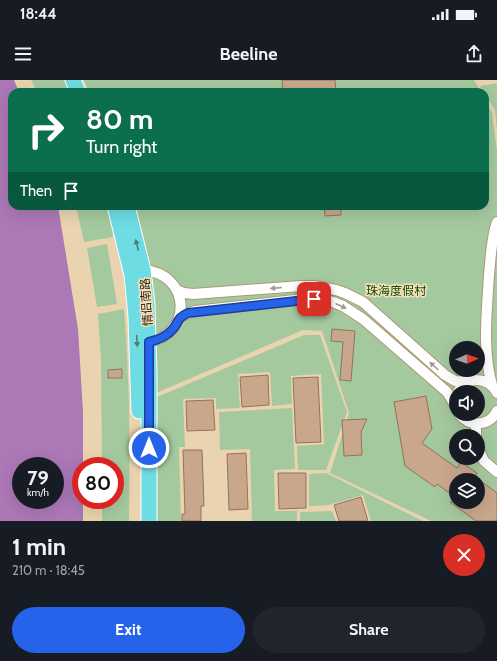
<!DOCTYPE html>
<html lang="en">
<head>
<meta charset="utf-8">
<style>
	body { margin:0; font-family:Cabin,"Noto Sans SC",sans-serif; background:#20242c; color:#f1f3f6; height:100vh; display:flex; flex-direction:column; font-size:15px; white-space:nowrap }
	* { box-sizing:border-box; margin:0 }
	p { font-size:13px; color:#9ea1a6 }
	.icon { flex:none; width:22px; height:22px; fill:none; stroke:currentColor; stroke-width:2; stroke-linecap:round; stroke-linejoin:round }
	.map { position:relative; height:441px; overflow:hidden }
	.details { display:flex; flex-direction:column; background:#171b24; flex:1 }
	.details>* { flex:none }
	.hud { position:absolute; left:8px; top:8px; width:481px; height:122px; border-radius:12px; box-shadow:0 4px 16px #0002; background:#0b6e4f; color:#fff; overflow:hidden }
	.needle { width:26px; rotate:88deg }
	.controls { position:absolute; left:449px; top:261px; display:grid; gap:8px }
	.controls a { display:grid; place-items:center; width:36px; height:36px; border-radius:50%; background:#171b24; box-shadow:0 4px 16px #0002; font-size:20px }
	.speed { position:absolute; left:12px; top:377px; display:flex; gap:8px; font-size:20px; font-weight:700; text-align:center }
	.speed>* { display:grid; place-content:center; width:52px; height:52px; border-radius:50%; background:#171b24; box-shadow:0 4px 16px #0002; line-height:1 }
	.speed small { font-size:10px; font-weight:400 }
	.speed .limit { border:6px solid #d22; background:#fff; color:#111 }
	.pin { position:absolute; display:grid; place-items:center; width:34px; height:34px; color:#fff; margin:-17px; border-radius:8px; box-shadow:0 2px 6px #0006 }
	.me { position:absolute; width:44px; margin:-22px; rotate:0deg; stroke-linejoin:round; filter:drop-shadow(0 0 3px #0008) }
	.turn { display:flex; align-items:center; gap:14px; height:84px; padding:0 12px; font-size:18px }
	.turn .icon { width:52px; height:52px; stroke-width:2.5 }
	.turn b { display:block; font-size:28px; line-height:34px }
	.then { display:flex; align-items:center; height:38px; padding:0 12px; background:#0003; gap:8px; font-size:15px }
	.round { display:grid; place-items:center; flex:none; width:42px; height:42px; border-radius:21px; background:#20242c }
	.summary { display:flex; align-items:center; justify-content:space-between; height:68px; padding:0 12px }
	h1 { font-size:24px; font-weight:700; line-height:30px }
	.cta { display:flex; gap:8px; margin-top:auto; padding:8px 12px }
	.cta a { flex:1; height:46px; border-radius:24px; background:#2563eb; color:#fff; font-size:16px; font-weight:700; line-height:46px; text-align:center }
	.cta a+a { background:#20242c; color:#f1f3f6 }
	.status { display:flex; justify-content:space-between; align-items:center; height:28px; padding:0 20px; background:#171b24; direction:ltr }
	.status svg { height:11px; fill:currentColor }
	header { display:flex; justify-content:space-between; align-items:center; height:52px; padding:0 12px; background:#171b24; font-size:18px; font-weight:700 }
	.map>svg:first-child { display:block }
</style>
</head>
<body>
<div class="status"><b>18:44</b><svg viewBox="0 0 49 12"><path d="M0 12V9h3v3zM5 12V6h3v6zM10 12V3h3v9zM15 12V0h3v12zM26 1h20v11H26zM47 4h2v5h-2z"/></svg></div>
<header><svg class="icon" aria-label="menu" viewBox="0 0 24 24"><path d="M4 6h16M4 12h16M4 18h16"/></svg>Beeline<svg class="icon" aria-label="share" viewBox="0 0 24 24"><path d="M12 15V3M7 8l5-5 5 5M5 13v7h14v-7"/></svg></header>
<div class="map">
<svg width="497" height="441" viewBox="0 0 497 441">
	<rect width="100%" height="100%" fill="#ead4af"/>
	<path fill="#a5c99f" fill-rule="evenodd" d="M31,0h36l5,12h-35z
		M84,0h390l7,12h-392z
		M497,3v47l-2,-20 -15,-24z
		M485,19l7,14 5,38v370h-66l-101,-48 19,-60 -27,-82 -19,-1 -154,66 -22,-190h358zM456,268h22v22h-22zM456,312h22v22h-22zM456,356h22v22h-22zM456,400h22v22h-22z
		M76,126h35l2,31 -29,5z
		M107,164l10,60 -20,3 -10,-59z
		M124,229c6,70 6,142 5,212h-27v-21h13v-34h-13l-1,-106 -3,-46z
		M304,255h16l27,77 -21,58h-28l-1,-24 27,-2 -3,-70 -30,2 1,28 -20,2 -2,-34 -32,2 2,34 -24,1v-11l-33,1 2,48h-6l2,74h-26v-123z
		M292,328l3,61 -21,1 1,41h22v10h-45l-2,-72 -30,1 -1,-38z
		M326,393l97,48h-52l-8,-26 -34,10 -20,1v-32z
		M332,431l4,10h-36v-9z"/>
	<path fill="#ac78b6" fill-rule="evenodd" d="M0,0h14l5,12h-7v114h46l20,123 5,83v54h-2v34h2v21h-83zM21,386h34v34h-34z"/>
	<path fill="#c9a78c" stroke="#937359" d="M282,0h53l1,12h-53z
		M324,126h17v9l-16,1z
		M332,249l23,2 -4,50 -11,-1 3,-38 -12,-1z
		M122,289v9h-14v-8z
		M268,295l1,30 -27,2 -2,-30z
		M318,297l3,65 -25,1 -3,-65z
		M426,316l6,33 -10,14 35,25 4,-6 16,11 -5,7h-16v18l-19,-14 -2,3 -30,-21 -11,-64z
		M213,320l2,30 -28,1 -1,-30z
		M367,339l-6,13 1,23 -18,1 -2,-36z
		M183,370h19l2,56h-3v15h-19v-7h3z
		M246,373l2,56 -19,1 -2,-56z
		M278,393h28v35l-27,1z
		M478,399l19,14v28h-21l-26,-19h28z
		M361,417l7,24h-29l-5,-16z"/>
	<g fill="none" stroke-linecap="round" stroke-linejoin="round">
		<g stroke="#ae9975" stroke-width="12">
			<path id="minor" d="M143,190c47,3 51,63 6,72
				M177,210l7,3 9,1 108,-8h13l22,4 9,3 18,9 82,73 10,6 13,1
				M179,237l16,-6 109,-12h19l10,3 10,4 20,13 84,73 8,13
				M492,305c-10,-36 -5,-74 -3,-111 2,-17 2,-35 8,-52
				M458,312c8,-16 30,-16 39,1
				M459,334c11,13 30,13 38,-3
				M476,344v12
				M478,368l6,13 13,11"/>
		</g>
		<g stroke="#fff" stroke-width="17">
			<path id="highway" d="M73,0l5,12
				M115,126l17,69 4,42 3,94
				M127,126l16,64 4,35 2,69v147"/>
		</g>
		<use href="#minor" stroke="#fff" stroke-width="10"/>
		<use href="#highway" stroke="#6edce3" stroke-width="15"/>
	</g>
	<defs><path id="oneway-solid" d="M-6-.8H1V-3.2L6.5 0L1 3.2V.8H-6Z"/></defs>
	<g fill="#4c807c">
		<use href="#oneway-solid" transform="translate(137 165) rotate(-104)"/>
		<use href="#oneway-solid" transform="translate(137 261) rotate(88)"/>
	</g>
	<g fill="#a09c96">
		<use href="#oneway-solid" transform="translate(276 208) rotate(175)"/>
		<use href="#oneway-solid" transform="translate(341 226) rotate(25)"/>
		<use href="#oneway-solid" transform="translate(434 286) rotate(-138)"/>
	</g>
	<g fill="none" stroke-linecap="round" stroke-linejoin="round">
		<g stroke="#184099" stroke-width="10">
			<path id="route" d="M149,368v-106c9,-2 18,-6 24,-13 7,-9 3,-10 15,-16l126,-14"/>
		</g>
		<use href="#route" stroke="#2563eb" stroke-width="7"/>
	</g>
	<g text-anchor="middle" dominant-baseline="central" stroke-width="3" stroke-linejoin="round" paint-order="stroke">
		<g font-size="12" fill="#124907" stroke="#f7e1bb">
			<text x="396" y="210">珠海度假村</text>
		</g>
		<g font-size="12" fill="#2b2315" stroke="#f7e1bb">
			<text transform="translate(146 222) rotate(-94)">情侣南路</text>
		</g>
	</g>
</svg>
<div class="controls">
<a><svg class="needle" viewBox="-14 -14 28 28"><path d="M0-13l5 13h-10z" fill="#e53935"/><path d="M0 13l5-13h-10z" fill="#9ea1a6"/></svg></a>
<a><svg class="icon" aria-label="sound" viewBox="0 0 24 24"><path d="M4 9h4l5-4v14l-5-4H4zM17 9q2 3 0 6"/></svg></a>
<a><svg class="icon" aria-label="search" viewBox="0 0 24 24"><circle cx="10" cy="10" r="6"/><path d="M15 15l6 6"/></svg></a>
<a><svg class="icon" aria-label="layers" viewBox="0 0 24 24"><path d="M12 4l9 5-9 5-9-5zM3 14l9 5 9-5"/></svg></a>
</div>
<div class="speed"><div>79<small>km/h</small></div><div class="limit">80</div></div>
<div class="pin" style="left:314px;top:219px;background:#d93025"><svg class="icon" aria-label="arrive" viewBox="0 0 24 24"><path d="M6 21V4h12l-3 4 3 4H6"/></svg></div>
<svg class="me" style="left:149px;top:368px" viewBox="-20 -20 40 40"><circle r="17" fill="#2563eb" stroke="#fff" stroke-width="3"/><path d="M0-11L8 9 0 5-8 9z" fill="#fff"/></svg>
<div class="hud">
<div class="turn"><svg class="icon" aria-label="right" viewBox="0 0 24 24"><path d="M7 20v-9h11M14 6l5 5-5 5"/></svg><div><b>80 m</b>Turn right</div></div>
<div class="then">Then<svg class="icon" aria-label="arrive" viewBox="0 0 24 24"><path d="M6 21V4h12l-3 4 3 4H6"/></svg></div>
</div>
</div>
<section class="details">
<div class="summary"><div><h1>1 min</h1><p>210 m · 18:45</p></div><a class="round" style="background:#d93025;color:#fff"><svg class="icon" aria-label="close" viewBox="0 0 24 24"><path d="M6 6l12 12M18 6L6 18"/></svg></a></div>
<div class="cta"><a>Exit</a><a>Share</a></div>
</section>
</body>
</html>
